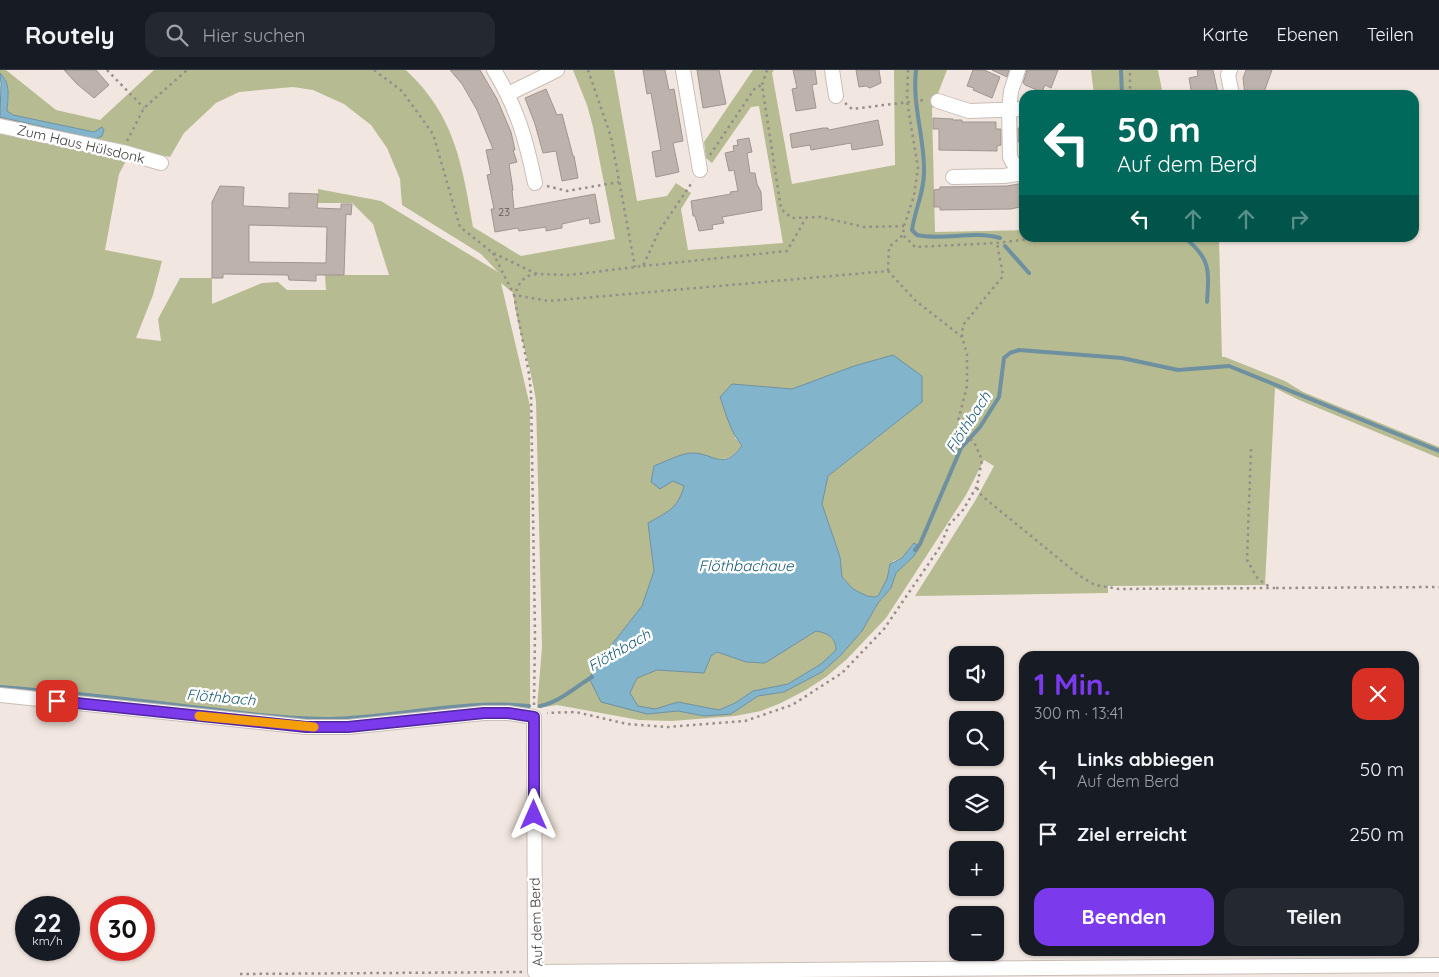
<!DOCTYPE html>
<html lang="de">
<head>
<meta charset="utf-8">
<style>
	body { margin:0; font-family:Quicksand,sans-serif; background:#242831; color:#f1f3f6; height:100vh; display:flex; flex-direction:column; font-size:19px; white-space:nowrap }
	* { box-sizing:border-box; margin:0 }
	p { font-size:16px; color:#9ea1a6 }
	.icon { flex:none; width:28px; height:28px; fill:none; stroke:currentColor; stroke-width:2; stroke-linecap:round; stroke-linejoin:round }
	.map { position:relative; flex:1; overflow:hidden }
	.details { position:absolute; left:1019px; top:581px; width:400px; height:305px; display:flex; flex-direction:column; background:#171b24; border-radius:15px; box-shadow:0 1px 4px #0004 }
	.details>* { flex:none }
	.banner { position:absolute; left:1019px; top:20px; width:400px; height:152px; border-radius:15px; box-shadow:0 1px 4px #0004; background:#00695c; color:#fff; overflow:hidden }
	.controls { position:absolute; left:949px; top:576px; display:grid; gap:10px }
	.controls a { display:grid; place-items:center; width:55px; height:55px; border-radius:10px; background:#171b24; box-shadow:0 1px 4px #0004; font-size:25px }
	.speed { position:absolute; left:15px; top:826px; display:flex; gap:10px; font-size:25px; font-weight:700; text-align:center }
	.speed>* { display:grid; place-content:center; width:65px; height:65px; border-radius:50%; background:#171b24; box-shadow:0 1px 4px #0004; line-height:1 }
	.speed small { font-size:12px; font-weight:400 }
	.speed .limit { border:8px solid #d22; background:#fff; color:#111 }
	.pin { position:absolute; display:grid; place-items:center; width:42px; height:42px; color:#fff; margin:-21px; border-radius:10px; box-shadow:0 2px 8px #0006 }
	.me { position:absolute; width:55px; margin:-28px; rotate:0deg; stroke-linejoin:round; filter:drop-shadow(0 0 4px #0008) }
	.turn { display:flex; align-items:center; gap:18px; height:105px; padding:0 15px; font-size:22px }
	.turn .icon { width:65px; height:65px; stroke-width:2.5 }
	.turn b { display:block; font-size:35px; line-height:42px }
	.lanes { display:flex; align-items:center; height:48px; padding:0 15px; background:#0003; justify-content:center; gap:25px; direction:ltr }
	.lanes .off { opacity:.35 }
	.round { display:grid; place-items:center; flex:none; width:52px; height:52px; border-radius:15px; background:#242831 }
	.headline { display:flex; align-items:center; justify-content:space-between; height:85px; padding:0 15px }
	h1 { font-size:30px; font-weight:700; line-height:38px; color:#7c3aed }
	.action { display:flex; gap:10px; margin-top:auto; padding:10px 15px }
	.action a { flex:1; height:58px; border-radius:15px; background:#7c3aed; color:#fff; font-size:20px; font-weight:700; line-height:58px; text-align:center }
	.action a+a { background:#242831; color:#f1f3f6 }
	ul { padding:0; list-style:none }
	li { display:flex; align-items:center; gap:15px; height:65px; padding:0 15px }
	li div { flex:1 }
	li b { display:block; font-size:19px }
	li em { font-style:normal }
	header { display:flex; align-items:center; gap:30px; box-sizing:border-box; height:70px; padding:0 25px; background:#171b24; border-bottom:1px solid #363941 }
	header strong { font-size:24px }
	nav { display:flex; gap:28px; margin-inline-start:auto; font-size:18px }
	.search { width:350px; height:45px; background:#242831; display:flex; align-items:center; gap:12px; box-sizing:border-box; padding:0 18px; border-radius:15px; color:#9ea1a6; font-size:19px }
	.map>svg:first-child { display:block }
</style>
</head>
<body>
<header>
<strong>Routely</strong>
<div class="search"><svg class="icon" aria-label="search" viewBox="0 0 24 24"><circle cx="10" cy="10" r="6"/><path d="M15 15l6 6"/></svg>Hier suchen</div>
<nav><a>Karte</a><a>Ebenen</a><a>Teilen</a></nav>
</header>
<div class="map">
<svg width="1439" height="907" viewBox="0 0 1439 907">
	<rect width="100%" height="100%" fill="#f2e7e0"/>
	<path fill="#b6bb92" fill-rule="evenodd" d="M0,0h6l50,40 44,10 54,-50h252c49,46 56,94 67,157l48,29 94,-17 -22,-112 -6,-22 -14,-35h41l23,131 30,-5 9,-13 15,10 -10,16 7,41 95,-7 -24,-137 -8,1 -39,56 -6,-5 -2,-16 49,-72h21l-2,3 20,111 103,-19 -1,-95h53l-15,39 3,123 89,-2v8h195l3,119h3l60,24 18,11 136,55v11l-140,-58 -24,-12 -10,197 -157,1v7l-193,3 60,-95 19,-35 -10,-6 -18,35 -80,123 -39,41 -21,18 -20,13 -25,13 -20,8 -26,5 -63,5 -33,-1 -82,-15 -20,3 5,-61 -6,-246c-5,-36 -19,-71 -23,-108l-12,-10 29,123v306l-198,12 -332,-33v-560l127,28 -8,15 -14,76 57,11 -9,34 -17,43 25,3 -3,-22 22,-41h32v26l50,-21 16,-1 9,8h39l-1,-15h64l-16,-51 -21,-21h-34v-14l63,12 117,71 -17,-18 -79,-49 -2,-26 -13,-31 -16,-23 -27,-21 -31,-14 -20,-3 -54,5 -23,11 -32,30 -14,24 -170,-36v-4l96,22 4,-11 -6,4 -81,-17 -6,-4c2,-13 3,-28 -7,-38zM893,285l29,47 -95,75 -5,27 18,53 2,20 11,12 13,7 8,1 4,-1 9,-17 2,-12 4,-6 9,-3 12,-15 -1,14 -17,16 -5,15 -13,15 -16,28 -21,24 -19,17 -38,20 -26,4 -27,18 -27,2 -26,-5 -31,3 -21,-6 -36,-30 16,-26 36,-46 12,-35 -6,-48c20,-11 30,-14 37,-37l-12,-5 18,-28c23,5 34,14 51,-7l-7,-8 -3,-54 60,5 62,-23z
		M1091,0h67l5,25h-69z
		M816,561c11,2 20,6 20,19l-15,14 -33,20 -35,7 -18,12 -16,7 -41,-8 -23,7 -17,-3 -8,-13 7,-15 20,-8 47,3 7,-17 6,-4 29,10 19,1z"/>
	<path fill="#82b5cc" stroke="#6e90a0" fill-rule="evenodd" d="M0,3c11,11 8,24 7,38l6,4 81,17 8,-5 2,3 -2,6 -6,3 -96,-22 1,-34z
		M893,285l29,21v26l-94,74 -6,28 18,53 2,20 11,12 14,7 7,1 4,-1 9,-17 3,-15 12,-6 12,-15 6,4 -7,10 -17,16 -5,15 -13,15 -16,28 -21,24 -19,17 -38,20 -26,4 -27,18 -27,2 -26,-5 -31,3 -46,-12 -12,-24 17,-26 36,-46 12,-35 -6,-48c19,-11 30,-14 36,-37l-11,-5 -13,8 -9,-7 3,-16c10,-4 28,-13 38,-13 23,0 30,19 50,-7 -12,-15 -16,-32 -22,-49l12,-13 60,5 62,-23zM816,561c11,2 20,6 20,19l-15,14 -33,20 -35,7 -18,12 -16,7 -41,-8 -23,7 -17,-3 -8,-13 7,-15 20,-8 47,3 7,-17 6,-4 29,10 19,1z"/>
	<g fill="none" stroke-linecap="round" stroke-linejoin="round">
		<path stroke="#6e90a0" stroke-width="4" d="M916,0c-4,34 8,66 8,99 1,21 -9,40 -12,61l5,5c27,6 56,-5 83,3
			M1121,0l1,25
			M1185,168c26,21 24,32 22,64
			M1005,176l24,27
			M915,480l5,-6 41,-96 19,-21 19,-30 5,-39 6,-5 9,-3 103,8 56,12 51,-4 210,85
			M0,617c64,5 128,12 192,20 45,5 91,12 136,12 68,-1 133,-20 201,-13
			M540,636c20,-4 35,-19 52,-29"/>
	</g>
	<path fill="#bdb2ac" stroke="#a0958f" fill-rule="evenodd" d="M64,0h32l13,15 -15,13 -17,-14z
		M450,0h30l17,29 14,33 4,18h-2l4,12 -8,2 4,26h-1l2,19 81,-15 5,28 -10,2 -1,-6 -27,6v4l-16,3v-4l-27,4 -1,-3 -23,4 -4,-23h3l-7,-34 4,-1 -5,-24 7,-1 -16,-39 -15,-26z
		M643,0h22l4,20 5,-1 9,52 -10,2 6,29 -23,5 -4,-25 9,-2 -10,-57 -4,1z
		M697,0h22l7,34 -23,4z
		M793,0h22l2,14 -5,1 4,23 -20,3 -4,-22 5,-1z
		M856,0h23l2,13 -11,5 -4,-2 -7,1z
		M973,0h11l16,7 -8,21 -19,-8 1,-2 -7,-2z
		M992,0h17l-2,7z
		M1027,0h31l-7,18 -6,-3 -3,7 -17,-7v-1l-2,-1z
		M1197,0h16l5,23 -26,2 -3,-17 9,-2z
		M1246,0h26l-9,25h-18l-2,-17z
		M546,19l11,26 5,-1 11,42h1l4,22 -16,3 -6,-30 -13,2 -8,-29 -10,-26z
		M933,48l20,1v1h9v2h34v7h5v16l-4,1v5l-58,-1v-21h-6z
		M878,50l5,25 -31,5 -1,-7 -40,7 -1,-5 -18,3 -2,-14 33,-6h5l1,2z
		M1018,58h6v13l-6,1z
		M749,68l3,14 -5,1 3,20h5l2,11 4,8 1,18 -40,7 2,6 -12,2 1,4 -14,2 -4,-15h-2l-2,-15 40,-7 -1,-2 8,-1 -4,-21 -5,1 -4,-18 9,-2 -1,-5 5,-1 -1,-5z
		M1024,113v23l-13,3 -71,1v-3h-6v-17l6,-1v-2l67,-1z
		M220,116l24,1 -1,19 46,2v-15l29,1 -1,14 24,1v-5h11l-1,11 -5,-1 -2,61h-28v6l-27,-1 -1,-5 -65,-1v4h-11v-76zM249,155l78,2 -1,36 -77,-1z"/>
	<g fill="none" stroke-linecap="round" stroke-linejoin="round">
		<g stroke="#c9beb8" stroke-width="16">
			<path id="street" d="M494,0c23,38 32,69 41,113
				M683,0l17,100
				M832,0l4,26
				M1018,0l-7,21 -2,19 1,47 9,17
				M1230,0l-2,5 4,20
				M508,24l49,-24
				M938,31l31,10 55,-2
				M0,56l123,26 38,11
				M953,107l51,-1 20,-3
				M0,625l306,32h42l136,-14h24l26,4 1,255 904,-7"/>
		</g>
		<path stroke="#968e8a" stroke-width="2.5" stroke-dasharray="2.5 4" stroke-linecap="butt" d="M107,0l37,38
			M374,0l28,21 31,43 27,93 33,26 44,21 33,1 73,-9 16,-35 34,-50
			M588,0l23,67 24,130
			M767,0l-5,15 19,124 11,9 29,-1 43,10 40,-1
			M908,0l-1,31 11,67 -4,28 -10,30 -1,9 12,12 81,-4 42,-5
			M1130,25v-25
			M845,33l7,6 73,-9
			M127,71l17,-33 43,-38
			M710,85l45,-67 7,-3
			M547,116l20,5 52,-9
			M493,183l21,42 35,6 339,-30 28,30 46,36 5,17v32l-9,35 4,11 12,10 8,18 -5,26 -14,24 -14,15 -9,22 -56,82 -42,44 -50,32 -47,16 -77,6 -41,-3 -51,-12 -29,1
			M643,196l144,-15 19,-33
			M888,201l1,-24 14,-12
			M962,267l1,-12 40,-49 -6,-33
			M1251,379l-4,111 11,19 12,8
			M977,418l5,8 98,80 15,9 24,4 156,-1
			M1276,518l163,-1
			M534,635l1,-72 -4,-240 -2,-19 -15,-79 7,-14 7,-5 8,-2
			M240,904l284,-2"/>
		<use href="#street" stroke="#fff" stroke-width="14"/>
	</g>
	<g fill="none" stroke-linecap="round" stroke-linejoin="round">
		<g stroke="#51269a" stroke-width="12">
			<path id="route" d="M57,631l249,26h42l136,-14h24l26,4v98"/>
		</g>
		<use href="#route" stroke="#7c3aed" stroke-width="9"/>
		<path stroke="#f59e0b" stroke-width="9" d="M199,646l115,11"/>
	</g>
	<g text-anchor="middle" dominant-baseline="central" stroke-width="5" stroke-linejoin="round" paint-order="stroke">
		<g font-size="11" fill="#5f5956">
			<text x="504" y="142">23</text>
		</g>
		<g font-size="14" fill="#403b39" stroke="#fff">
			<text transform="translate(81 74) rotate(13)">Zum Haus Hülsdonk</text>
			<text transform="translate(536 852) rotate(-92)">Auf dem Berd</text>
		</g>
		<g font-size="15" font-style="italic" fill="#1b5b74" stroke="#fff">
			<text transform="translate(968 352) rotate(-57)">Flöthbach</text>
			<text x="746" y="495">Flöthbachaue</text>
			<text transform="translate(619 580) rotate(-30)">Flöthbach</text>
			<text transform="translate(221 627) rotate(5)">Flöthbach</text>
		</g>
	</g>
</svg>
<div class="controls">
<a><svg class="icon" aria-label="sound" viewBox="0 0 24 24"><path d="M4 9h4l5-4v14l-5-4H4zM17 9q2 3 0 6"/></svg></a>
<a><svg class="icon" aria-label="search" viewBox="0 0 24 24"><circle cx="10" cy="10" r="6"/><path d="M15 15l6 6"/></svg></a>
<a><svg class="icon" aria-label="layers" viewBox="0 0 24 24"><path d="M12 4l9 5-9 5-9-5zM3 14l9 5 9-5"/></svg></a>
<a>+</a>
<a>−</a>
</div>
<div class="speed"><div>22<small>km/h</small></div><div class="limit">30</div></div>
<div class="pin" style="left:57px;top:631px;background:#d93025"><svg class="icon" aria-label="arrive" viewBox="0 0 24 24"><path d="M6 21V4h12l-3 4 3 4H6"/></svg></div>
<svg class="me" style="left:534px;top:745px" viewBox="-20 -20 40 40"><path d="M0-17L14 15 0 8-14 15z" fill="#7c3aed" stroke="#fff" stroke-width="4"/></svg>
<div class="banner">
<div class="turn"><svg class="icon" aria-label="left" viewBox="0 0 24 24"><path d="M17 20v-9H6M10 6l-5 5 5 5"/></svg><div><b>50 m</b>Auf dem Berd</div></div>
<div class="lanes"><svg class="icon" aria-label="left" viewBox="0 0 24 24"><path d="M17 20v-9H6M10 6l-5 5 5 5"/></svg><svg class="icon off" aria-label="ahead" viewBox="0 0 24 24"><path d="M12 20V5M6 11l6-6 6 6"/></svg><svg class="icon off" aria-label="ahead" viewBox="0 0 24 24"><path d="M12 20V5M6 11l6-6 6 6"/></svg><svg class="icon off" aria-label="right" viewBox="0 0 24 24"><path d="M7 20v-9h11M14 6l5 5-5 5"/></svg></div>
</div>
<section class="details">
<div class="headline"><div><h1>1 Min.</h1><p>300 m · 13:41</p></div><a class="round" style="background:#d93025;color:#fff"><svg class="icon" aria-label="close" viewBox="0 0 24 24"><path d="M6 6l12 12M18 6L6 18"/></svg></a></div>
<ul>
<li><svg class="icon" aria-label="left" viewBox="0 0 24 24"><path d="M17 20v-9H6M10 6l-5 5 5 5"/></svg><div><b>Links abbiegen</b><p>Auf dem Berd</p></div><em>50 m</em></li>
<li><svg class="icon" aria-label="arrive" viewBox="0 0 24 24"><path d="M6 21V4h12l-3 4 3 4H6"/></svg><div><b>Ziel erreicht</b></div><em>250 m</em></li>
</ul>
<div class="action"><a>Beenden</a><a>Teilen</a></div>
</section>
</div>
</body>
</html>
